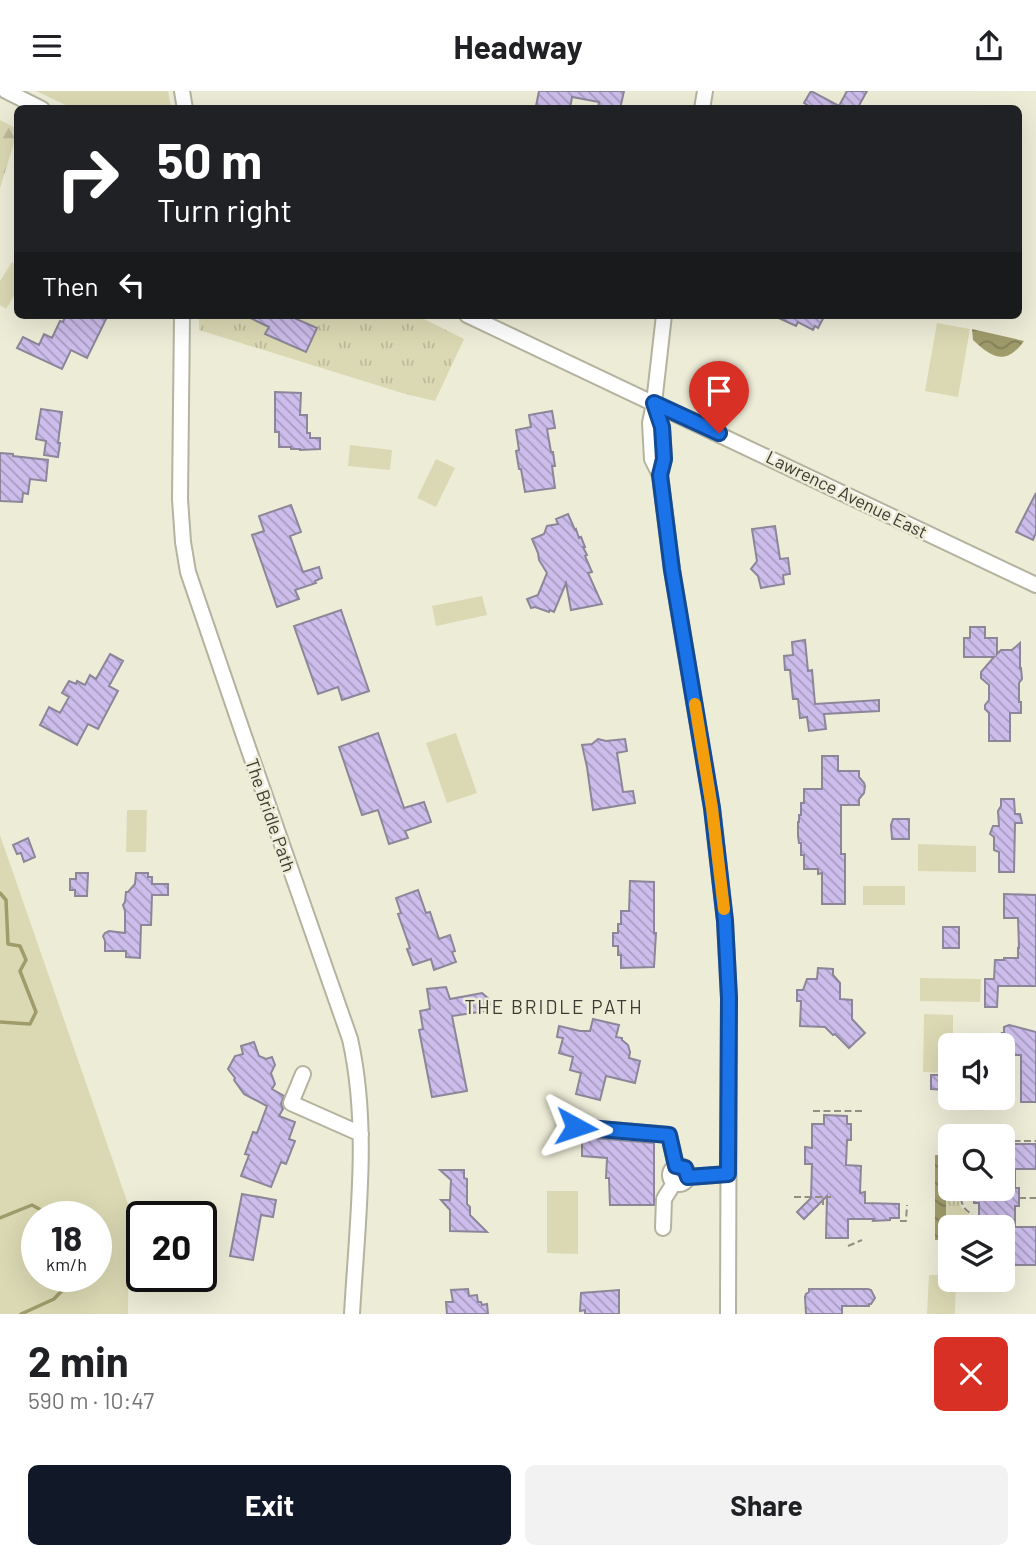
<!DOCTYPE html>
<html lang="en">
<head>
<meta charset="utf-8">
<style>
	body { margin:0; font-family:Barlow,sans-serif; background:#f2f2f2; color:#202124; height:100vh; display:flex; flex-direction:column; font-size:26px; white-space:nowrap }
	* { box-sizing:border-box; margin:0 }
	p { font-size:23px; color:#757577 }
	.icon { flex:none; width:38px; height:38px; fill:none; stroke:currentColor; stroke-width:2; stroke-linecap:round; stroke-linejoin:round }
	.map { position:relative; height:1223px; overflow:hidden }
	.side { display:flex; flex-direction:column; background:#fff; flex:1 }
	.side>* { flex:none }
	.banner { position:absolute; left:14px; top:14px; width:1008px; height:214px; border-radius:10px; box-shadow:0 7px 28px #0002; background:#202124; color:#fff; overflow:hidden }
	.buttons { position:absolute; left:938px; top:942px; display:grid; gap:14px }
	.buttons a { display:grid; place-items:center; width:77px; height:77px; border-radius:10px; background:#fff; box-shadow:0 7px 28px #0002; font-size:35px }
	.speed { position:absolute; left:21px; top:1110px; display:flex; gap:14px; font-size:35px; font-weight:700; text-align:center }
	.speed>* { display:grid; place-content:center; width:91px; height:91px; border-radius:50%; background:#fff; box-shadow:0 7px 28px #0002; line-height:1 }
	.speed small { font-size:18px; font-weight:400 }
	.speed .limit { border:4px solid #111; border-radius:10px; background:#fff; color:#111 }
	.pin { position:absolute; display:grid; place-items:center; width:60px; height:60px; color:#fff; margin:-72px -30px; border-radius:50% 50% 50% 0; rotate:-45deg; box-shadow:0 0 7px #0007 }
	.pin .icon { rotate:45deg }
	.me { position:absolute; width:77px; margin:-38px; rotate:95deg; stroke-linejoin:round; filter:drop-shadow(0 0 5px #0008) }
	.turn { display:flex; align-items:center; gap:24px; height:147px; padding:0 28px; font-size:32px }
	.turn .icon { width:91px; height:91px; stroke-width:2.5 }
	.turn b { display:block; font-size:49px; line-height:60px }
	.then { display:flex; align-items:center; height:66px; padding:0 28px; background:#0003; gap:14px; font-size:26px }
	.round { display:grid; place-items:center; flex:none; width:74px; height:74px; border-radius:10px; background:#f2f2f2 }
	.headline { display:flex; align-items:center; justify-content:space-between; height:119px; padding:0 28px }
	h1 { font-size:42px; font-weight:700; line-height:52px }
	.action { display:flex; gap:14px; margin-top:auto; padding:14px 28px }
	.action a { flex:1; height:80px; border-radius:10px; background:#111827; color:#fff; font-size:28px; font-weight:700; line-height:80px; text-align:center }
	.action a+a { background:#f2f2f2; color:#202124 }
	header { display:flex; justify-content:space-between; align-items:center; height:91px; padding:0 28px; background:#fff; font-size:32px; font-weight:700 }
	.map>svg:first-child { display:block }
</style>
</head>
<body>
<header><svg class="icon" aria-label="menu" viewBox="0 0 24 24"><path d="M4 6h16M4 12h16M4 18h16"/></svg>Headway<svg class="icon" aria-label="share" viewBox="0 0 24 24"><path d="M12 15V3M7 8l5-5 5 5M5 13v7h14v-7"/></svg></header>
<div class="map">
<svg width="1036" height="1223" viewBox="0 0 1036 1223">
	<defs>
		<pattern id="grass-tufts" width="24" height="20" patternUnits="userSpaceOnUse" patternTransform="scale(1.75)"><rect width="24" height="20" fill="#dbd9b3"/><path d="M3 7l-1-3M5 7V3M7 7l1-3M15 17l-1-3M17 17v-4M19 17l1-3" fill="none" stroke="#bdbb9a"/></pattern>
		<pattern id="forest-firs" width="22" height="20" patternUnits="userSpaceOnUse" patternTransform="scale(1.75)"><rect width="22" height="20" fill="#dbd9b3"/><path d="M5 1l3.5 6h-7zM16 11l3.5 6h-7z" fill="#bdbb9a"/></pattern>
		<pattern id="water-waves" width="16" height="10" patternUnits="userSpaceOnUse" patternTransform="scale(1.75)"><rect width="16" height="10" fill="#9f9b6b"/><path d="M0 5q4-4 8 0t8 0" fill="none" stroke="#838059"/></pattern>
		<pattern id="building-back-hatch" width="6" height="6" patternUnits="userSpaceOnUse" patternTransform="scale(1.75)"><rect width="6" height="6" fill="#ccbdec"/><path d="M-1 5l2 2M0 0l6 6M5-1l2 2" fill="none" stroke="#a79bc0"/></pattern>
	</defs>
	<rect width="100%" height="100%" fill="#edecd7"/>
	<path fill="url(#grass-tufts)" d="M199,224h217l48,24 -29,62 -33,-8 -203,-63z
		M946,1110h13l2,6 8,8v12h-19v35l-3,-1z"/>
	<path fill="url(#forest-firs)" d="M0,29l17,9 1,1 -18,58z"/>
	<path fill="#dbd9b3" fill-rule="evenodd" d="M36,0h132l3,17h-99z
		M12,171l5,4v25l-11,18 -6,-4v-24z
		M937,232l33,6 -12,68 -33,-6z
		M350,354l42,5 -2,20 -42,-4z
		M436,368l19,9 -19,39 -19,-9z
		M482,505l5,19 -51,11 -4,-20z
		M456,642l21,60 -30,10 -21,-60z
		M127,719h20l-1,42h-20z
		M0,744l129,372 -1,107h-128zM37,1125h59v60h-59z
		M918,753l58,2v26l-58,-1z
		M863,795h42v19h-42z
		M920,887l61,1 -1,23 -60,-1z
		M924,923l29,1v30h-3v28l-27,-1z
		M547,1100h31v63l-31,-1z
		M929,1184h21v4h6l-1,35h-28z"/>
	<path fill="url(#water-waves)" d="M972,238l52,12c-18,25 -32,17 -51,-1z
		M935,1064h11v85h-11z"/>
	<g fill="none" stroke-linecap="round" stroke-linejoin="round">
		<path stroke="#9f9b6b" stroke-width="3.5" d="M0,802l6,7 2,44 12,2 6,14 -6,11 16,41 -6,12 -30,-2
			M0,1127l32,-13 20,11
			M21,1223l33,-15 19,-20 1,-3"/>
	</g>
	<path fill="url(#building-back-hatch)" stroke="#8b8698" stroke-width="2" d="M539,0h85l-4,18h-22l1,-7 -27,-5 -2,12h-20l-14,-3z
		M811,0l28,15 8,-15h20l-10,18h-43l-10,-6z
		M66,224h42l-21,43 -16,-8 -9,19 -45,-21 6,-11 16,8 5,-11 8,4 8,-17 3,1z
		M244,224h51l-1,3 23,10 -11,24 -41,-18 4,-7z
		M772,224h53l-7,13 -3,-2 -2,4 -15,-8 -2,4z
		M275,301l26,1 -1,22h7v18h3v5h10v11l-20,1v-1h-9v-2h-12v-15h-4z
		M41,318l21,3 -4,31h2l-2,14 -14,-2 2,-14 -10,-2z
		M552,320l3,17 -8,1 4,23h2l2,14h-3l3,22 -30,4 -4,-23h-2l-3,-18 3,-1 -3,-20 15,-3 -2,-12z
		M0,362l13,1v2l35,4 -2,21 -16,-2 -2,15 -5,-1 -1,9 -22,-1z
		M1036,402v40l-3,7 -17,-8z
		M291,414l10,27 -11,4 13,36 16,-5 3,11 -7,3 1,2 -21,7 4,9 -22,8 -25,-72 12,-4 -5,-15z
		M568,423l7,16 1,-1 3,9 2,-1 4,10h-2l4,8 -2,1 7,16 -4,1 14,31 -31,6 -5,-27 -12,29 -4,-2 -1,2 -14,-5 -4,1 -4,-9 11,-4 9,-22 -8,-13 -1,-7 -6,-14 12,-5 3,-8 11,-2 -2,-5z
		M775,435l5,33 8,-1 2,16 -7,1 1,9 -23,4 -3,-12 -7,-7 6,-8 -5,-32z
		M341,519l28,81 -27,9 -4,-13 -20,7 -24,-68z
		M970,536h15v11h12v16l4,-4h11l8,-7v25h1l1,11 -3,4v19h2v11h-11v28h-21v-28l-4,-4v-4l4,-5v-15l-8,-7v-6l13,-15h-30v-19h6z
		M805,549l3,31 4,-1 3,34 64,-4v11l-55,3 2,15 -17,2 -2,-14 -7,1 -2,-19h-5l-3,-29h-5l-1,-14 9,-1 -1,-13z
		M110,563l13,7 -14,25 9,5 -20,38 -10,-5 -11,21 -37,-20 9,-18 11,6 9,-16 -7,-4 7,-12 7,3 1,-3 8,4 5,-10 6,4z
		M378,642l26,75 20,-6 7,20 -26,9 3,7 -19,6 -11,-34 -16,5 -23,-68z
		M598,648l8,2 19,-2 2,12 -10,2 6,39 10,-1 2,12 -42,7 -6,-43 -5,-22 10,-1z
		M822,665h16v15h21v6l5,6 1,3 -1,7 -5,6v6h-18v49h4v50h-23v-31l-4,1v-5h-14v-14h-3v-12h-2l-1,-7v-14h1v-7h2v-12h3v-14h18z
		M1001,708h13l1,15h5l2,9h-7l-1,49h-15v-20l-5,-2v-13l-4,-3 3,-8h6l-1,-15 3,-5z
		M893,728h16v20h-17l-1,-14z
		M28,747l7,19 -11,5 -3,-9 -4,1 -4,-9z
		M76,782h12l-1,23h-12v-6h-5v-11h6z
		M136,782h12v4h4v7h16v11h-16l-1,30h-10l-1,33 -14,-1v-6h-21v-10l-2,-5 2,-3 4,-2 16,2v-22l-2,-6 2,-3 1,-10h2l7,-8z
		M630,790l24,1v51h2l-2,34 -33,1v-13h-3v-9h-5v-13h5v-9h3v-13h8z
		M418,799l8,23 4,-1 9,27 11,-4 5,16 -3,1 4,10 -22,8 -3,-11 -18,6 -6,-16 3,-1 -12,-34 3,-1 -5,-15z
		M1004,803l32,1v91h-38l-1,21h-12v-28h9l1,-19h9v-2h14v-10h1l-1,-30h-14z
		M943,836h16v21h-16z
		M818,877l15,1v6l7,8v16l12,1v19l13,14 -16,15 -14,-14 -2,1 -8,-8 -25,-1 1,-25h-4v-11h6l4,-11h10z
		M446,896l4,12 32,-6 6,5 2,6 -4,7 -34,5 15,75 -35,6 -13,-67 4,-1 -3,-18 10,-2 -3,-20z
		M593,928l26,6 -3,12 6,1v2l6,5 2,7 -1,6 11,3 -5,22 -29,-7 -6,24 -24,-6 5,-21 -11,-3 3,-13 -14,-4 4,-15 -6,-1 2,-11 21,5h10z
		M1009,934l27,7v70h-15v-47h-17l-2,-22h2v-6z
		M254,951l5,14 7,3 6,-2 3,8 -4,8 4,11 -3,5 12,7 -3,8 2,5 -4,7 16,6 -6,17 6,2 -9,23 -5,-2 -10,25 -30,-11 8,-21 -4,-1 8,-22 4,1 10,-27 -23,-12 -10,-14 1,-2 -7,-9 7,-13 8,-2 -2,-8z
		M931,984h18v15l-18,-1z
		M824,1024l23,1v8h4v16h-4l-1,25 15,1 -1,27 5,-1v11l34,1v14h-9v2l-17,1 1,-2h-26v19h-22l1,-42 -23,23 -7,-7 14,-14 1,-34h-7v-17l7,1v-24h12z
		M582,1046l72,6v62h-44l-1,-27h-3l1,-20 -25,-2z
		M1003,1053h33v25h-21v19h4v18h-4v21h21v38h-33v-38h-24v-24h-5v-13h5v-2h24z
		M440,1079h24v8l3,1v25l3,3v8l17,17 -37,-1v-21l-9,-10h9l1,-20z
		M242,1103l34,6 -3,17 -12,-2 -8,45 -23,-4z
		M468,1198l1,7 8,-1 1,7h3l1,3 5,-1 1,10h-41l-1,-12h7l-2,-12z
		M809,1198h59l3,1 4,8 -4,6h-2v2h-27v8h-36l-1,-17 1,-3 3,-2z
		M619,1199v24h-34v-4l-5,1 1,-18z"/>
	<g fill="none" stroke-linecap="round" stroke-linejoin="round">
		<g stroke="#b4b39f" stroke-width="18">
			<path id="minor" d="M6,0l36,18
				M182,0l3,18
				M702,18l3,-18
				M182,224l-2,184 3,43 5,30 56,164 106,303c20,88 7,185 2,275
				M467,224l569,270
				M654,312l8,24 2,32 -4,16 12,95 40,238 13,113 4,77 -1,316
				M660,384l-8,-16 -2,-36 4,-20 10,-88
				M303,983l-12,29 70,31
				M576,1036l93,8 7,31
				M670 1084a9 9 0 1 1 18 0a9 9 0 1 1-18 0Z
				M688,1086l40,-3
				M663,1137l1,-29 10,-16"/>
		</g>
		<path stroke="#908f81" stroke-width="2" stroke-dasharray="7 3.5" stroke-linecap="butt" d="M813,1020h49
			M1003,1050h33
			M964,1097c-6,11 -2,21 8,26v13
			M794,1106h37
			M823,1107v9
			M946,1107h14
			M1019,1107h17
			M900,1130h6l1,-16
			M848,1155l14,-6"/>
		<use href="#minor" stroke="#fff" stroke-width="14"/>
	</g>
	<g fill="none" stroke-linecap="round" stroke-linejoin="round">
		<g stroke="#114b97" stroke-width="18">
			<path id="route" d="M576,1036l93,8 7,31 9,2 3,9 40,-3 1,-176 -4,-77 -13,-113 -40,-238 -12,-95 4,-16 -2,-32 -8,-24 65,30"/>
		</g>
		<use href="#route" stroke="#1a73e8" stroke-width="12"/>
		<path stroke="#f59e0b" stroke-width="12" d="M695,613l17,104 12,101"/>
	</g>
	<g text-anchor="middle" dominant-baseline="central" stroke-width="5" stroke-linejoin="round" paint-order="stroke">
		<g font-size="18" fill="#3b3b33" stroke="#edecd7">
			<text transform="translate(847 403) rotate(26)">Lawrence Avenue East</text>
			<text transform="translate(271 724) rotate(71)">The Bridle Path</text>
		</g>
		<g font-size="19" letter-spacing="2" fill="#3b3b33" stroke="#edecd7">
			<text x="554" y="915">THE BRIDLE PATH</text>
		</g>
	</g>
</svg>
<div class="buttons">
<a><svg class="icon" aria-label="sound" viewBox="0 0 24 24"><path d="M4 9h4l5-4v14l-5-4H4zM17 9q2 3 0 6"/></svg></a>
<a><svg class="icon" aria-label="search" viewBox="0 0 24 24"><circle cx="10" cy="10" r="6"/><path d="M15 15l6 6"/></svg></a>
<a><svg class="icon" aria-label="layers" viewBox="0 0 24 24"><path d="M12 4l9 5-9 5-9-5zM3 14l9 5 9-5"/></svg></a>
</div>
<div class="speed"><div>18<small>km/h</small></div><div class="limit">20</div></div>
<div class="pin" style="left:719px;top:342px;background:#d93025"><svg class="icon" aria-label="arrive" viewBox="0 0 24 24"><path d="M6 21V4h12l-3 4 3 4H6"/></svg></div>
<svg class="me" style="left:576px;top:1036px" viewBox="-20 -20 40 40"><path d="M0-17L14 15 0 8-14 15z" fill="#1a73e8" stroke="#fff" stroke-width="4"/></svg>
<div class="banner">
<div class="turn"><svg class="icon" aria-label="right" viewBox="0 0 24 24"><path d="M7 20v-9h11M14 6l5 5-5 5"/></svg><div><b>50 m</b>Turn right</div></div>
<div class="then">Then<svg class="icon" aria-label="left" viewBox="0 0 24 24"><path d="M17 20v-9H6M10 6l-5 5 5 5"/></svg></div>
</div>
</div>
<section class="side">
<div class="headline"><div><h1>2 min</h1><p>590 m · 10:47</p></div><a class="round" style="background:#d93025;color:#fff"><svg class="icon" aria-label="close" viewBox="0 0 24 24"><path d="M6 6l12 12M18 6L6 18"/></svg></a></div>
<div class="action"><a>Exit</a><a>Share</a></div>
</section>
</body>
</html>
